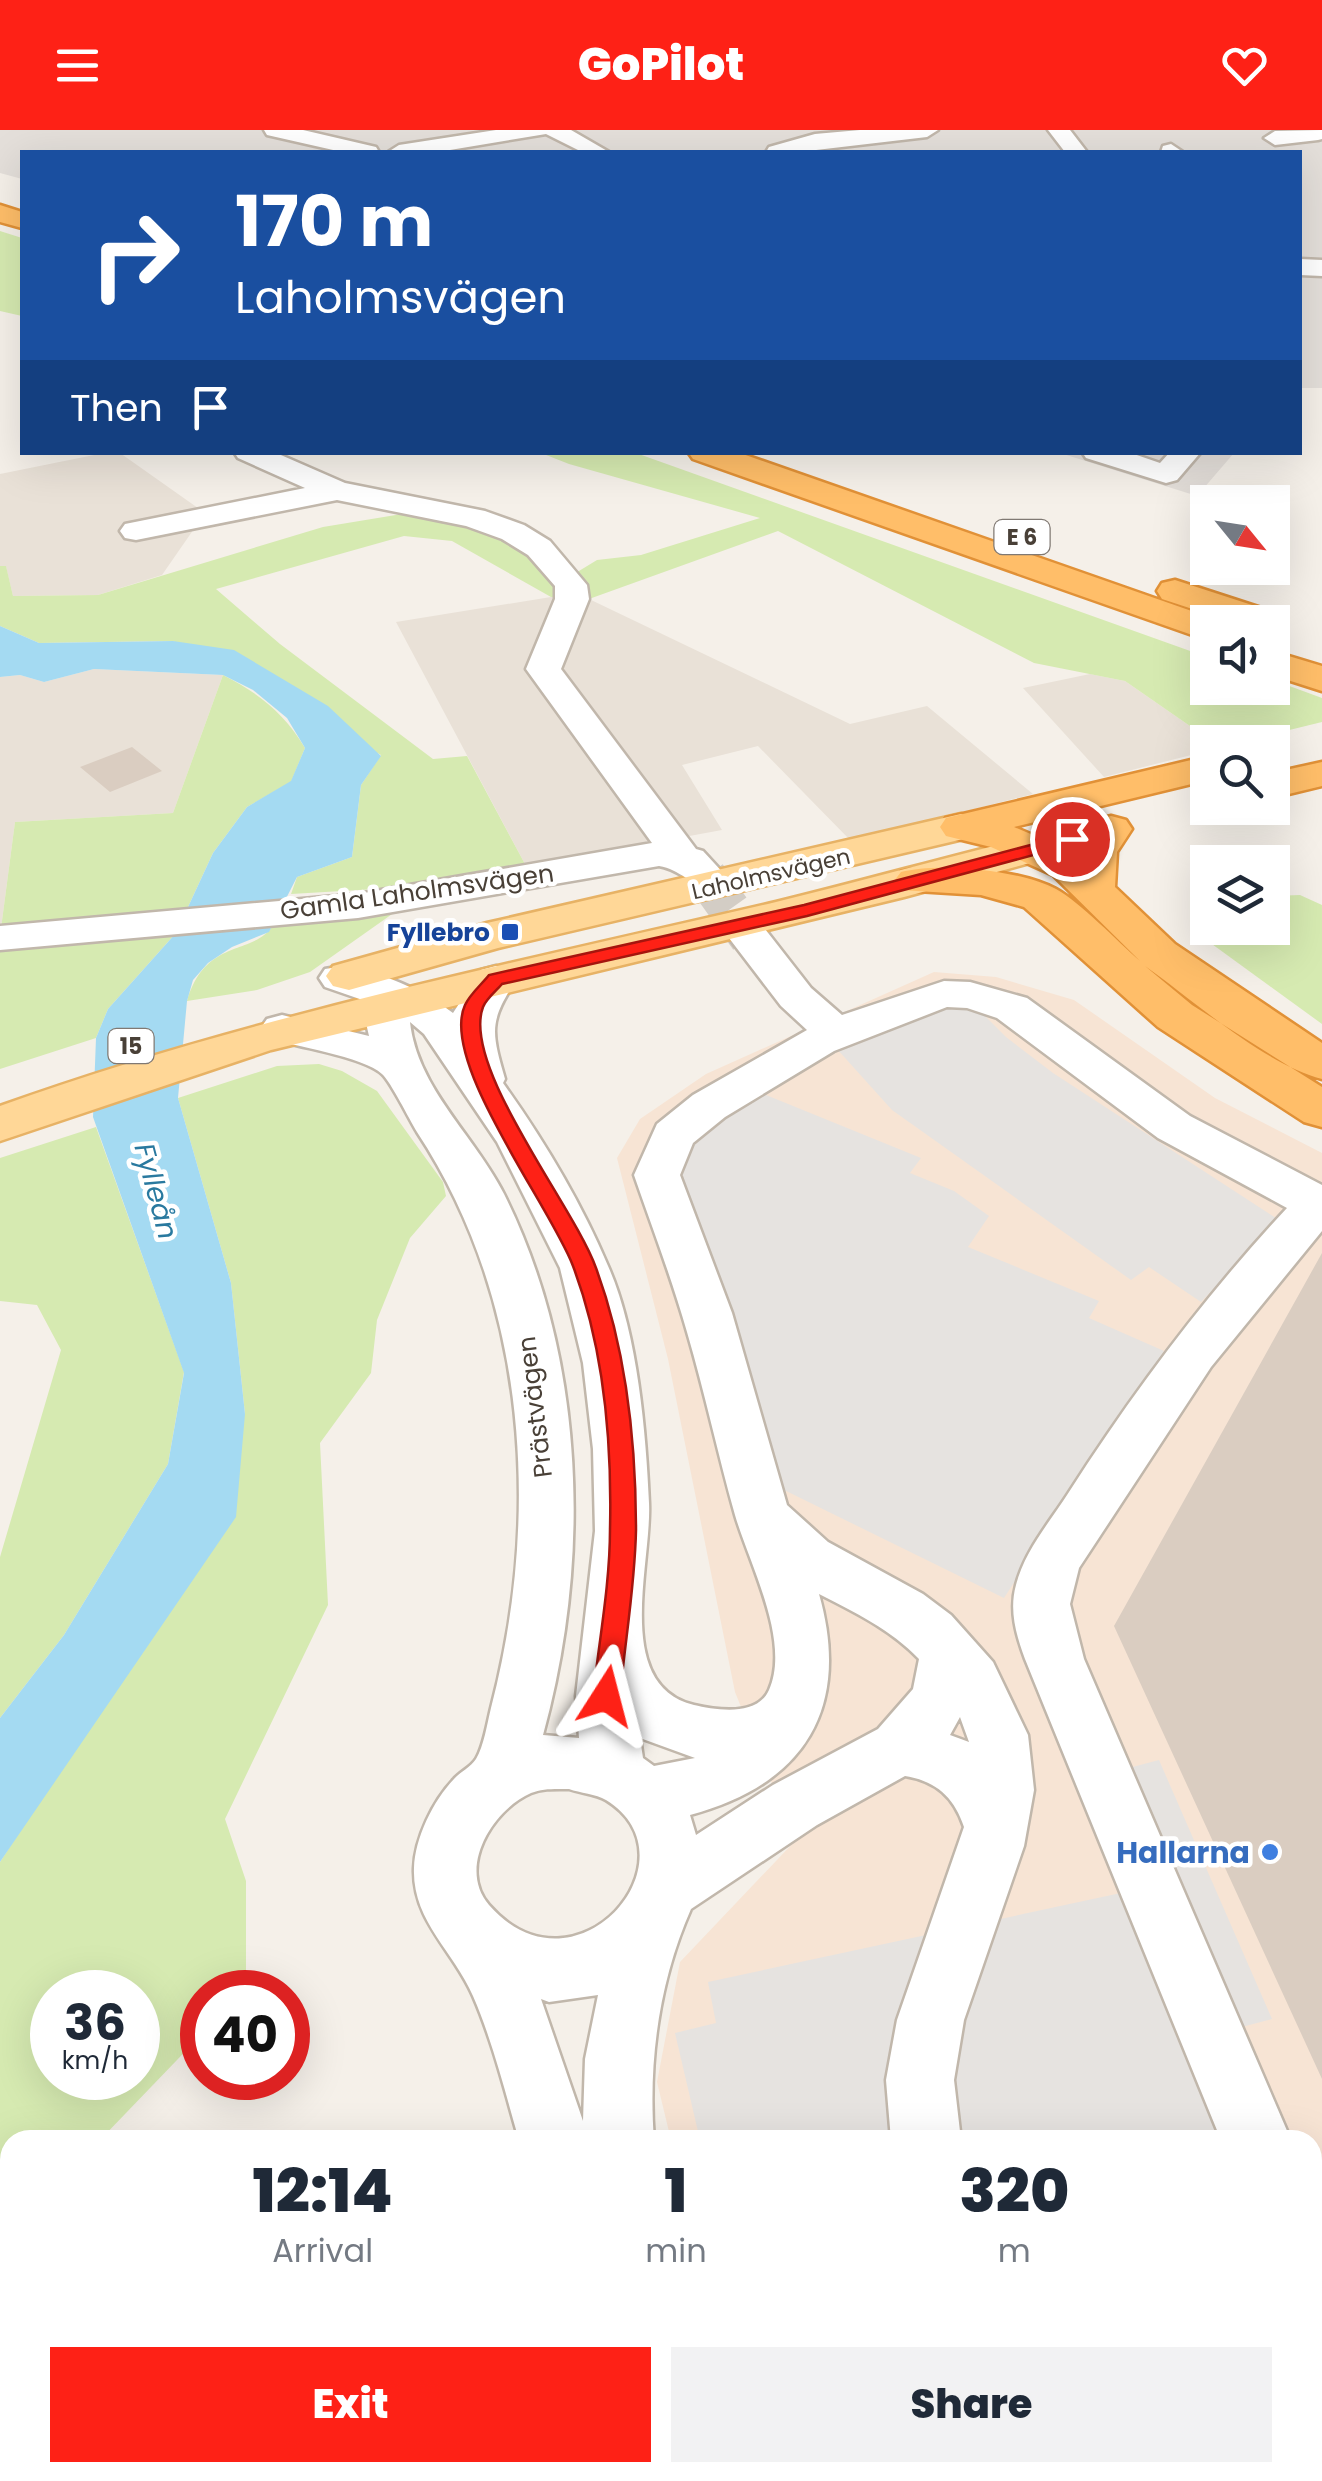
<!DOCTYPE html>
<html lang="en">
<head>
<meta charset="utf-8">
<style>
	body { margin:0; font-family:Poppins,sans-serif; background:#f2f2f3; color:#1f2937; height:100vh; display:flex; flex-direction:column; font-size:38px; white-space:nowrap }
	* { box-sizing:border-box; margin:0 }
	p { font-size:32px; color:#747a83 }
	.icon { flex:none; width:55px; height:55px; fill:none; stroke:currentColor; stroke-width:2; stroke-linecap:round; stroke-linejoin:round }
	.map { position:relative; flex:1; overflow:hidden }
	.sheet { position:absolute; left:0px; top:2000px; width:1322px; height:352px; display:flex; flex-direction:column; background:#fff; border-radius:30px 30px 0 0; box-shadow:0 10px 40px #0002 }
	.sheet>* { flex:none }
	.top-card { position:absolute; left:20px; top:20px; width:1282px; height:305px; border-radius:0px; box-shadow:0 10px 40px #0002; background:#1a4fa0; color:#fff; overflow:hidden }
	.needle { width:65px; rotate:120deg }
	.buttons { position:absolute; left:1190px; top:355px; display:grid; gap:20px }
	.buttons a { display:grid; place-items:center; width:100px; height:100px; border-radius:0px; background:#fff; box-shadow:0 10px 40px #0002; font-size:50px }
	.speed { position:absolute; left:30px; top:1840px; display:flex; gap:20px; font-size:50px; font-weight:700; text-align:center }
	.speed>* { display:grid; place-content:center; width:130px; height:130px; border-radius:50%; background:#fff; box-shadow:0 10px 40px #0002; line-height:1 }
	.speed small { font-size:25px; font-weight:400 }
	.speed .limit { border:15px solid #d22; background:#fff; color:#111 }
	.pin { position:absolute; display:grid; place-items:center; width:85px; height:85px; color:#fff; margin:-42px; border:5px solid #fff; border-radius:50%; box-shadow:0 2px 10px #0007 }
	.me { position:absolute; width:110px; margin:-55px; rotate:9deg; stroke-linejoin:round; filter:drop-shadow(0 0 8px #0008) }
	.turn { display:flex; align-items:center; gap:35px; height:210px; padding:0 50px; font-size:45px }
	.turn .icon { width:130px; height:130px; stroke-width:2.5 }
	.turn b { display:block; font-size:70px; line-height:85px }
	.then { display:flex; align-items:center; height:95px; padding:0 50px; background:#0003; gap:20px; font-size:38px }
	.eta { display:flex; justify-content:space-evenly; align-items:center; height:170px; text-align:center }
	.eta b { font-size:60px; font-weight:800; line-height:70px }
	.cta { display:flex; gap:20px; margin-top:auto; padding:20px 50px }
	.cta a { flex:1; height:115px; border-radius:0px; background:#fe2116; color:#fff; font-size:40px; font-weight:800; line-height:115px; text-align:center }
	.cta a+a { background:#f2f2f3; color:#1f2937 }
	header { display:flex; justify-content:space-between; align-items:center; height:130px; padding:0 50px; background:#fe2116; color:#fff; font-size:45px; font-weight:800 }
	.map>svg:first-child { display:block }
</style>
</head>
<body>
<header><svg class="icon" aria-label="menu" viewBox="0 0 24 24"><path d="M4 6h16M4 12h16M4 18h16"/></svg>GoPilot<svg class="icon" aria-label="heart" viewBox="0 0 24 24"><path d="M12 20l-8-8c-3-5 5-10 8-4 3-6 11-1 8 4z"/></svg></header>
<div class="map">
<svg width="1322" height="2351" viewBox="0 0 1322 2351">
	<rect width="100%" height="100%" fill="#f5f0e9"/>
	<path fill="#e9e1d7" d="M104,323h16l85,60 -43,62 -64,20 -85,1 -7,-29 -6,-1v-92z
		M551,467l38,2 261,125 77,-18 106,88 -182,47 -93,-95 -76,19 40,65 -196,36 -130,-244z
		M94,539l129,6 -50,138 -158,9 -15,114v-259l20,-2 24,7z
		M1090,544l35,7 88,61h-5l-1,9 -103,26 -81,-89z"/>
	<path fill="#f7e4d4" d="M934,842l62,5 78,23 141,98 107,55v1328h-548l-4,-8 542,-1v-332h-641l-14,-58 23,-120 115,-121 -60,-149 -67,-333 -51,-201 23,-39 66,-45z"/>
	<path fill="#e4dfda" d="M0,0h1322v258h-22v-236h-1278v27l-22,-6z
		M1060,323h174l-37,43z"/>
	<path fill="#d6eab1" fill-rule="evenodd" d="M0,101l22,7v78l-22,-5z
		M541,323h95l571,204 1,31h64l1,-8 49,18v24l-82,20h-27l-88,-61 -91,-18 -256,-132 -189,68 -38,-2 -99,-56 -48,-5 -188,53 64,55 153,115 34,-3 59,110 -116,21 -119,7 6,-17 55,-20 9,-72 20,-30 -208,-114 -134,2 -39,-17v-60h6l7,30 85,-1 225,-68 85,-14 93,22 34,18 21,32 41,-25 44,-5 119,-37 -191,-54z
		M223,545c37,19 61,38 82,73l-14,34 -44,25 -34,46 -37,80 -68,76 -12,29 -96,31v-133l15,-114 158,-9z
		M1300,765l22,10v119l-128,-93 13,-7 1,4h64l1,-32z
		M395,782l-85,60 -53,18 -70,11c19,-65 67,-44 87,-77z
		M319,934l23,7 35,20 66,91 3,14 -36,42 -33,82 -6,53 -51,70 8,162 -103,214 21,62v108l-3,3h-41v42l-102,106h-90v332l126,1 1,8h-137v-619l39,-60 206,-388 -14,-131 -53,-185 99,-32zM52,1862h86v86h-86z
		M96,997l88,245 -16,92 -104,171 -64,83v-161l61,-207 -24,-45 -37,-4v-143z"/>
	<path fill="#e6e3e0" d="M962,877l19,5 25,25 47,36 226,147 -78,82 -52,-35 -18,13 -239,-170 -55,-61 91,-38z
		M766,965l155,63 -11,15 44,18 35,25 -21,31 131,54 -10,17 75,33 -160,247 -226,-111 -100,-307 13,-37 59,-47z
		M1159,1630l113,259 -83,22 40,99h-529l-25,-107 41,-10 -8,-41 464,-100 -47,-113z
		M1313,2211l9,17v123h-374l-2,-8 366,-1z"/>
	<path fill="#a4daf2" d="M0,496l39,17 134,-2 61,9 94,56 53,50 -20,29 -9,72 -55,20 -28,55 -37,15 -24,16 -15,17 -6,21 -9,97 53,185 14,131 -9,103 -236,345v-144l64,-83 104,-171 16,-91 -91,-256 3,-79 12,-29 68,-76 37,-80 34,-46 44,-26 14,-33 -18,-30 -34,-28 -30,-15 -129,-6 -50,13 -24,-7 -20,2z"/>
	<path fill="#dacdc1" d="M132,617l30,24 -52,21 -30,-25z
		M1322,1123v826l-208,-453z"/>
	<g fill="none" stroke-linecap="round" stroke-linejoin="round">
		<path stroke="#d3cdc5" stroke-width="41" stroke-dasharray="41 21" stroke-linecap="butt" d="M706,746l44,62"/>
		<g stroke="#c1b7ab" stroke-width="5">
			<path id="minor" d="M264,0h39l73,17 3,5h-37l-75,-17z
				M496,0h75l38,22h-27l-36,-18 -108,18h-50l11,-7z
				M860,0h78l-11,7 -128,15h-33l3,-5 46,-13z
				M1048,0h22l17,22h-22z
				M1322,0v9l-4,1 -43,5 -11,-7 11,-7z
				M1171,14l12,8h-22l2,-6z
				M1300,129l22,1v16l-22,-1z
				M234,322h40l71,31 140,28 39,14 26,16 37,44 2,14 -28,70 135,180 7,2 23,25 -6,8c-28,7 -36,-14 -61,-18l-301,52 -358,32v-24l358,-32 294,-51 -126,-174 29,-70v-13l-27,-31 -26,-16 -36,-13 -129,-26 -201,40 -11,-2 -5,-7 5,-7 180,-36 -67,-30z
				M1082,322h46l32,11 10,-11h31l-24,28 -11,3 -80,-25z
				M750,796l15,3 46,59 31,27 102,-34 26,1 57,16 163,118 132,69v46l-111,136 -132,201 -9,36 14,55 207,481h-70l-196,-481c-9,-24 -16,-49 -9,-74 9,-35 34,-63 53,-93 65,-101 136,-196 218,-284l-129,-70 -161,-120 -30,-10 -20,-1 -113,44 -109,66 -32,26 -13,32 52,138 55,192 41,37 95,52 28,21 42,47 35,73 6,55 -10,56 -60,174 -10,60 7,60h-70l-5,-60 11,-60 67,-193c-10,-30 -28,-46 -59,-51l-88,49 -126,84c-32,72 -43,153 -37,231h-135c-14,-48 -26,-98 -46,-144 -19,-45 -61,-75 -59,-128 1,-30 19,-67 40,-89 6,-7 17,-12 22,-20 8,-13 11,-35 15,-51 50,-191 37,-408 -74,-576 -8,-13 -26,-50 -35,-58 -18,-17 -90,-29 -115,-35l-7,-10 7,-10 15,-4 87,21 -3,-13 11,-18 -52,-18 -6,-9 6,-9c35,-9 101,22 128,44l28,-43 15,-4 15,4 6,9c-28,42 -26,52 -12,100l-2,4c40,56 78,119 105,183 29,65 38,166 41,237 3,60 -37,182 45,202 22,5 63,12 75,-15 22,-49 -20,-127 -34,-175 -17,-60 -30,-122 -48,-183 -15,-53 -35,-105 -53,-157l23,-51 36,-29 114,-65 -26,-24 -52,-68 6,-9zM410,892l14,12 73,108 63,126 23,95 10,86 2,82 -19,165 3,42 -36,-3c48,-175 43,-376 -39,-541 -29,-58 -87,-106 -94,-172zM819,1464c37,19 71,35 100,65l-6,30 -35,40 -105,56 -77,50 -6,-20c116,-31 161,-108 129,-221zM960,1587l9,25 -19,-7zM640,1608l55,20 -41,8 -11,-8zM569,1659c11,4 27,5 37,11 94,58 -30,204 -117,105 -32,-37 3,-95 42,-112 12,-5 25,-4 38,-4zM598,1865l-13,64 -2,62 -42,-122 8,3z
				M1312,2109l10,4v89l-10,-4z
				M645,2342h80l3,9h-79z
				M984,2342h78l2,9h-78z"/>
		</g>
		<g stroke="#e7b265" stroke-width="5">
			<path id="major" d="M961,684l15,4 6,9 -6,9 -478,112 -149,42 -16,-4 -7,-10 7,-10 154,-43z
				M1033,706l15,4 6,9 -6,9 -144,39 -633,153 -271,91v-35c254,-91 515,-143 776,-204 86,-21 171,-45 257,-66z"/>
		</g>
		<g stroke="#e19137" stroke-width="5">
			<path id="highway" d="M0,75l22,7v16l-22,-6z
				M688,322h49l486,170h-15v17l-13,-3 -502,-177z
				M1175,450l105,34 5,8 -5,8 -8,2v-10h-40l-70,-23 -5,-8 5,-8z
				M1272,521l50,15v25l-50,-16z
				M1208,626v24l-194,47 59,25 23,-32 15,-4 15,4 6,9 -15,23 -2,35 60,57 147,99v36c-60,-16 -126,-77 -177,-113l47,39 130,82v40l-18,-5 -146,-95 -134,-120 -43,-12 -80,-5 -7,-9 7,-9c38,-10 119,-2 155,17 24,13 61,52 84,72l-87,-86 -62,-28 -45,-11 -6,-9 6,-9z
				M1322,632v24l-50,12v-25z"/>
		</g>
		<use href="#minor" fill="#fff" fill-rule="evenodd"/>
		<use href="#major" fill="#ffd797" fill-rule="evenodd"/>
		<use href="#highway" fill="#ffbe69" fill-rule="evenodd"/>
	</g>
	<path fill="#fe2116" stroke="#a5150e" stroke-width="2.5" d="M1072,704l9,5 -3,4 -271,73 -305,68c-5,6 -16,15 -19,23 -22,60 91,199 113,261 30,81 40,175 40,262 -1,55 -11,111 -16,166l-4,8 -10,4 -9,-4 -4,-8c6,-55 17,-112 17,-167 2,-86 -6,-181 -37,-263 -22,-59 -134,-204 -108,-261 5,-11 17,-21 24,-30l315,-70z"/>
	<rect fill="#1a4fb4" stroke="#fff" stroke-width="4" x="500" y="792" width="20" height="20" rx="5"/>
	<circle fill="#3f7fe0" stroke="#fff" stroke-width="4" cx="1270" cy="1722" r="10"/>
	<g text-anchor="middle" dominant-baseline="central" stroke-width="9" stroke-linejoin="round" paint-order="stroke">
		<g fill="#fff" stroke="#807973" stroke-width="2.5">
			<rect x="994.5" y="390" width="55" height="34" rx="8"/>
			<rect x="108.5" y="899" width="45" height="34" rx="8"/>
		</g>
		<g font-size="22" font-weight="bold" fill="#494037">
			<text x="1022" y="407">E 6</text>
			<text x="131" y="916">15</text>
		</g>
		<g font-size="22" fill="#494037" stroke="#fff">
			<text transform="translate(771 744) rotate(-13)">Laholmsvägen</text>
		</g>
		<g font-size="25" fill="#494037" stroke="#fff">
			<text transform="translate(417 762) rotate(-8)">Gamla Laholmsvägen</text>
			<text transform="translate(535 1277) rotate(-97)">Prästvägen</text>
		</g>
		<g font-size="25" font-weight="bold" fill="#164399" stroke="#fff" text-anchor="end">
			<text x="490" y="802">Fyllebro</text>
		</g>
		<g font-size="28" font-style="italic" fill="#29799f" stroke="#fff">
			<text transform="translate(156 1061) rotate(75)">Fylleån</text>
		</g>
		<g font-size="30" font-weight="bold" fill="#366cbe" stroke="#fff" text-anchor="end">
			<text x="1250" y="1722">Hallarna</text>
		</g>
	</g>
</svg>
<div class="buttons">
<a><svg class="needle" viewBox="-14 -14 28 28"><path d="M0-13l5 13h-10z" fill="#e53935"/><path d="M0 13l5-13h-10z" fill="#747a83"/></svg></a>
<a><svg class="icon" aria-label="sound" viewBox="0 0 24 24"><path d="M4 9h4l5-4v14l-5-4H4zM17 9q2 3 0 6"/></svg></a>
<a><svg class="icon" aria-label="search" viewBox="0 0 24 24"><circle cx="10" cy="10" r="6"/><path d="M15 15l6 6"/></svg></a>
<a><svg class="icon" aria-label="layers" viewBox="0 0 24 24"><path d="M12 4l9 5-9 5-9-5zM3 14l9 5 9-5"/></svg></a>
</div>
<div class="speed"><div>36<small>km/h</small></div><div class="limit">40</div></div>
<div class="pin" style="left:1072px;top:709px;background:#d93025"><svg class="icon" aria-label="arrive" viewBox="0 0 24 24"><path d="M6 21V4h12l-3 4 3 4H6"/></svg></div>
<svg class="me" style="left:606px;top:1566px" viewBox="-20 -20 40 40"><path d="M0-17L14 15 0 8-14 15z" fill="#fe2116" stroke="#fff" stroke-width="4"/></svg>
<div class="top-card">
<div class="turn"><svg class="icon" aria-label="right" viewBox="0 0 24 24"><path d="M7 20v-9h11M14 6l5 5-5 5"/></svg><div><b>170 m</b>Laholmsvägen</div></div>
<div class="then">Then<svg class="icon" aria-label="arrive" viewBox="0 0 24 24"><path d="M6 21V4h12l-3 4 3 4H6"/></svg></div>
</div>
<section class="sheet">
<div class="eta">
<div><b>12:14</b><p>Arrival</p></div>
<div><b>1</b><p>min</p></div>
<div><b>320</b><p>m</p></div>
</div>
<div class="cta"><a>Exit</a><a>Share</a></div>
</section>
</div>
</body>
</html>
